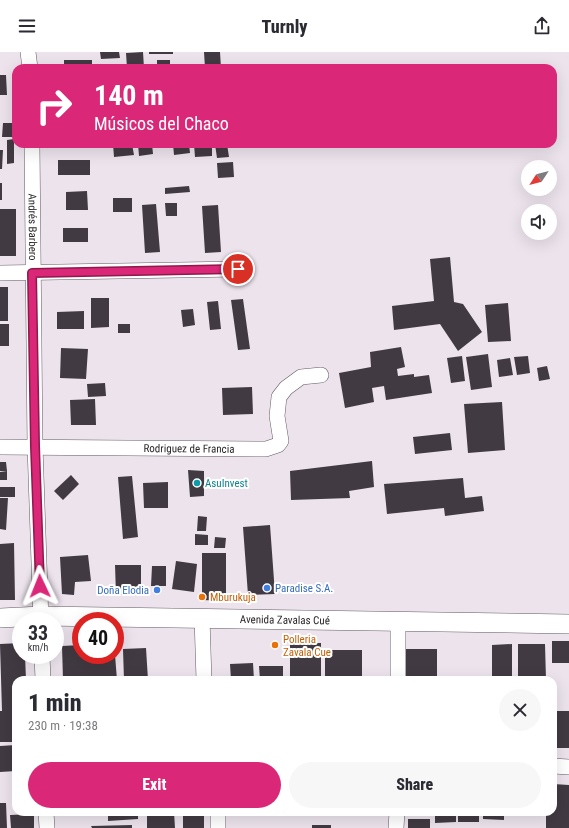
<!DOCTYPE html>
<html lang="en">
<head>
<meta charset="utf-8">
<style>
	body { margin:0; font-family:"Roboto Condensed",sans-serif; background:#f7f7f7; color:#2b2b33; height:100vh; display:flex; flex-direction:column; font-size:15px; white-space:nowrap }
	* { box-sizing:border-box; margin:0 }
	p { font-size:13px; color:#7c7c81 }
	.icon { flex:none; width:22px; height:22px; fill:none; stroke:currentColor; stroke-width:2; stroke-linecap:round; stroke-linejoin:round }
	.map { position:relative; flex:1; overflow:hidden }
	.panel { position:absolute; left:12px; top:624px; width:545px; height:140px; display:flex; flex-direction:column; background:#fff; border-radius:12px; box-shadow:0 4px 16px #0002 }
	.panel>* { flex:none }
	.guide { position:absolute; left:12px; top:12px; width:545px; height:84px; border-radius:12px; box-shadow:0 4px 16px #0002; background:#db2777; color:#fff; overflow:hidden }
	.needle { width:26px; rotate:234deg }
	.tools { position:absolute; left:521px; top:108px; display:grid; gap:8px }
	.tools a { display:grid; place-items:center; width:36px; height:36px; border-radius:50%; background:#fff; box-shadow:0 4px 16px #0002; font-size:20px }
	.speed { position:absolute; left:12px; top:560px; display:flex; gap:8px; font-size:20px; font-weight:700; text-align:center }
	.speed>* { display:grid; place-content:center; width:52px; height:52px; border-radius:50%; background:#fff; box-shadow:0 4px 16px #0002; line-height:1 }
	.speed small { font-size:10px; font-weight:400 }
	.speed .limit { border:6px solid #d22; background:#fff; color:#111 }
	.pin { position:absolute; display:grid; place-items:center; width:34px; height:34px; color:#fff; margin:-17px; border:2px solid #fff; border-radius:50%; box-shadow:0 1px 4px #0007 }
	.me { position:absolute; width:44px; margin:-22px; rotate:358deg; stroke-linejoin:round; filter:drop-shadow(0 0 3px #0008) }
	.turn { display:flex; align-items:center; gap:14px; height:84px; padding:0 16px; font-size:18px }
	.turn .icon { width:52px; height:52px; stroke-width:2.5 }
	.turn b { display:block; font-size:28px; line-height:34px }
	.round { display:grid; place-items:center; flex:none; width:42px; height:42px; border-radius:21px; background:#f7f7f7 }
	.headline { display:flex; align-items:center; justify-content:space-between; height:68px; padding:0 16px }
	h1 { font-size:24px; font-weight:800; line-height:30px }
	.action { display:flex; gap:8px; margin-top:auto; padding:8px 16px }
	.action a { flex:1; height:46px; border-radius:24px; background:#db2777; color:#fff; font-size:16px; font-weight:800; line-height:46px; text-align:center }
	.action a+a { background:#f7f7f7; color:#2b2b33 }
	header { display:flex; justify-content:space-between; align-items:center; height:52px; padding:0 16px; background:#fff; font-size:18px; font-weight:800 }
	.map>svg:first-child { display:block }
</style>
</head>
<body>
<header><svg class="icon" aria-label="menu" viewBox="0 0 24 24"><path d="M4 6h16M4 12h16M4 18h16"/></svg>Turnly<svg class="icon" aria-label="share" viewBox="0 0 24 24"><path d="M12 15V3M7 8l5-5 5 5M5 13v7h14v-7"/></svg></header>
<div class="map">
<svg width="569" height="776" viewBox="0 0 569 776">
	<rect width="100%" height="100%" fill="#ece3ec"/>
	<path fill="#423a42" d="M100,0h19l1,6 -19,1z
		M143,0l1,16h-17l-1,-15z
		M149,0h24v2h-24z
		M204,0h16l1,16h-16z
		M64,8h28v8h-28z
		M157,8h13v8h-13z
		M0,23h6l1,20h-7z
		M3,71h13l-1,14h-13z
		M14,87v24l-7,1v-24z
		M113,92h19l2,11 -20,2z
		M138,92h14l1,10 -14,2z
		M173,92h16l1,9 -16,2z
		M194,92h18v12l-17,1z
		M215,92h12l2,13 -12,1z
		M0,98h3l-1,19h-2z
		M58,108h32v15h-32z
		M233,110l1,15 -16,1 -1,-15z
		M0,131h2v17h-2z
		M189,134l1,6 -25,2v-6z
		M87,139l1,19h-22v-18z
		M113,146h19v14h-19z
		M165,151h12v13h-11z
		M156,152l4,48 -15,1 -3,-48z
		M218,153l3,47 -16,1 -3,-47z
		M0,157h16v47h-16z
		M63,176h25v14h-25z
		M450,205l4,45 9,2 19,28 -24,19 -18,-27 -46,6 -2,-24 42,-5 -4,-42z
		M0,235h8v34h-8z
		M91,246h18v29l-18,1z
		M243,247l7,50 -12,1 -7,-50z
		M218,249l3,28 -11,1 -3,-28z
		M508,251l3,38 -23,1 -3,-37z
		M193,257l2,16 -12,2 -2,-17z
		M84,259v18h-27v-17z
		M0,272h9v22h-9z
		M118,272h12v9h-12z
		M401,295l4,20 -8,2 1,7 16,-2v3l15,-2 3,18 -46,7 -2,-14 -12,2 2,14 -29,6 -6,-35 32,-6 -1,-15z
		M61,296l27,1 -2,30 -26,-1z
		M488,302l4,33 -21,3 -5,-33z
		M462,304l3,25 -14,2 -4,-25z
		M528,304l2,17 -13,2 -3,-18z
		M510,306l3,17 -14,2 -2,-17z
		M547,314l3,13 -11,2 -2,-13z
		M105,331l1,13 -18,1 -1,-13z
		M252,335l1,27 -30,1 -1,-27z
		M95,347l1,26h-25l-1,-25z
		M502,350l3,48 -37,3 -4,-49z
		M450,381l2,17 -37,4 -2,-17z
		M372,409l2,26 -25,4 1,7 -59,2 -1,-29z
		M0,410h6l1,9h-7z
		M188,418l16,1v25l-14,1z
		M7,419v9h-7v-8z
		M71,423l8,9 -16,16 -9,-9z
		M132,424l6,61 -15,2 -5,-62z
		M463,426l2,20 17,-2 2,15 -39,5 -1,-8 -57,6 -3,-30z
		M168,430v26h-24l-1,-25z
		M0,435h15v10h-15z
		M0,446h8l-2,32 -6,-1z
		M198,464l9,1 -1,14h-9z
		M270,473l5,69 -27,1 -5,-68z
		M195,482l13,1v10h-13z
		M215,485l11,1 -1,10h-11z
		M14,491l1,57h-15v-56z
		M202,501h24v48l-24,-1z
		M88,503l3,26 -16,1 -1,13 -12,-1 -2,-37z
		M176,509l21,3 -3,28 -22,-3z
		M115,513h26v30h-25z
		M152,514h14v20h-15z
		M552,589h17v22h-17z
		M21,591v12h4l1,25h-10v62h-16v-31h2l-2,-67z
		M290,591h31v34l-31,1z
		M512,592v36h-20v-35z
		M518,592h27l1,36h-28z
		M81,593v10h34l2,25h-54l-1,-34z
		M146,596l2,32h-24l-1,-31z
		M406,597h31v27h-31z
		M325,598h37v27h-37z
		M253,611l1,17h-23l-1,-16z
		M259,614h24v14h-23z
		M553,659h16v37h-15z
		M16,693v26l-16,1v-26z
		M553,732l16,1v43h-23v-16h7z
		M0,751h6l1,25h-7z
		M108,760h30v7l-30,2z
		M147,760h27l1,16h-28z
		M435,760h21v10l-21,1z
		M458,760h21v10h-21z
		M483,760h21v8l-21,-1z
		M34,762v14h-23l-1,-13z
		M183,764h21v12h-21z
		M408,767h22v9h-22z
		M132,773v3h-40l-1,-2z
		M312,773h19v3h-19z"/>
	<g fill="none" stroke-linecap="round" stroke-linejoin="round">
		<g stroke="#635b62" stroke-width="16">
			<g id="minor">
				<path d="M28,0l2,16"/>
				<path id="s1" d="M32,92l3,302 6,175"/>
				<path d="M0,221l238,-4"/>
				<path id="s2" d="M0,395l266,2 12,-4 3,-4 -4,-25 2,-19 7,-9 15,-11 20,-2"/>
				<path d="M202,566l2,62"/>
				<path d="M398,569v59"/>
				<path d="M42,603l1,25"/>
				<path d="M553,714l16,1"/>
				<path d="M46,760l1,16"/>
				<path d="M218,760v16"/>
				<path d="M396,776l1,-16"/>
			</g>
		</g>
		<g stroke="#635b62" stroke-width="20">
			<g id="major">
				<path id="s3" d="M0,566l41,-2 528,8"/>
			</g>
		</g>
		<use href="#minor" stroke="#fff" stroke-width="15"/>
		<use href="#major" stroke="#fff" stroke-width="19"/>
	</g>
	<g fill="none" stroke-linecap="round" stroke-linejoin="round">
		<g stroke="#8e194d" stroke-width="10">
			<path id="route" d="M40,534l-5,-140 -3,-173 206,-4"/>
		</g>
		<use href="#route" stroke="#db2777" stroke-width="7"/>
	</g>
	<circle fill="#0f9aa8" stroke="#fff" stroke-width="1.5" cx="197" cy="431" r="4"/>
	<g fill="#3f7fe0" stroke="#fff" stroke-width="1.5">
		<circle cx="267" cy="536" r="4"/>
		<circle cx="157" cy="538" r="4"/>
	</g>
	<g fill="#e8710a" stroke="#fff" stroke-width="1.5">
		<circle cx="202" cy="545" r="4"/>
		<circle cx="275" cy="593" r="4"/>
	</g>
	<g text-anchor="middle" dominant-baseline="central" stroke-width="4" stroke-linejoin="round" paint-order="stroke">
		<g font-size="11" fill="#2a2629" stroke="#fff">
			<text stroke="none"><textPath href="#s1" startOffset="83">Andrés Barbero</textPath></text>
			<text stroke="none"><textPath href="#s2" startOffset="189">Rodriguez de Francia</textPath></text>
			<text stroke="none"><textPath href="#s3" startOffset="285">Avenida Zavalas Cué</textPath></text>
		</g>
		<g font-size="11" fill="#0d838f" stroke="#fff" text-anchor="start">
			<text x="205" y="431">AsuInvest</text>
		</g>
		<g font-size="11" fill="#366cbe" stroke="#fff" text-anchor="start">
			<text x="275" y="536">Paradise S.A.</text>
			<text x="149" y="538" text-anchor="end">Doña Elodia</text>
		</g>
		<g font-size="11" fill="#c56008" stroke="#fff" text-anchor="start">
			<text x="210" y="545">Mburukuja</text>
			<text x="283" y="587">Polleria<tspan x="283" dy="13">Zavala Cue</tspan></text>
		</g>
	</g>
</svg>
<div class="tools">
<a><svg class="needle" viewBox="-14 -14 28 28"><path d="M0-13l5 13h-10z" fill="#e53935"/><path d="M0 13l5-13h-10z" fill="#7c7c81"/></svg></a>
<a><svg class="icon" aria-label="sound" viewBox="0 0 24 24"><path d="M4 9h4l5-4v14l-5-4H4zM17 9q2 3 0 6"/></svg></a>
</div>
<div class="speed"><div>33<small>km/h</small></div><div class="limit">40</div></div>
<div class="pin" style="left:238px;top:217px;background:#d93025"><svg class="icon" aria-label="arrive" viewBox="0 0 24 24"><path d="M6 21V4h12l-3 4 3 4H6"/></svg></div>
<svg class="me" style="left:40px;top:534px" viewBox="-20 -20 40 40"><path d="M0-17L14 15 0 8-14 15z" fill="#db2777" stroke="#fff" stroke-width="4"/></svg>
<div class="guide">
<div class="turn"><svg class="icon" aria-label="right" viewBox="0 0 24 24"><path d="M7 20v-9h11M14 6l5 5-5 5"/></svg><div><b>140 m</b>Músicos del Chaco</div></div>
</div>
<section class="panel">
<div class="headline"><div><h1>1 min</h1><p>230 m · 19:38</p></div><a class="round"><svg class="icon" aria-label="close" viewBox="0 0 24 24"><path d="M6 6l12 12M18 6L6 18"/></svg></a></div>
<div class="action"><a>Exit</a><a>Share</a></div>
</section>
</div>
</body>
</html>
